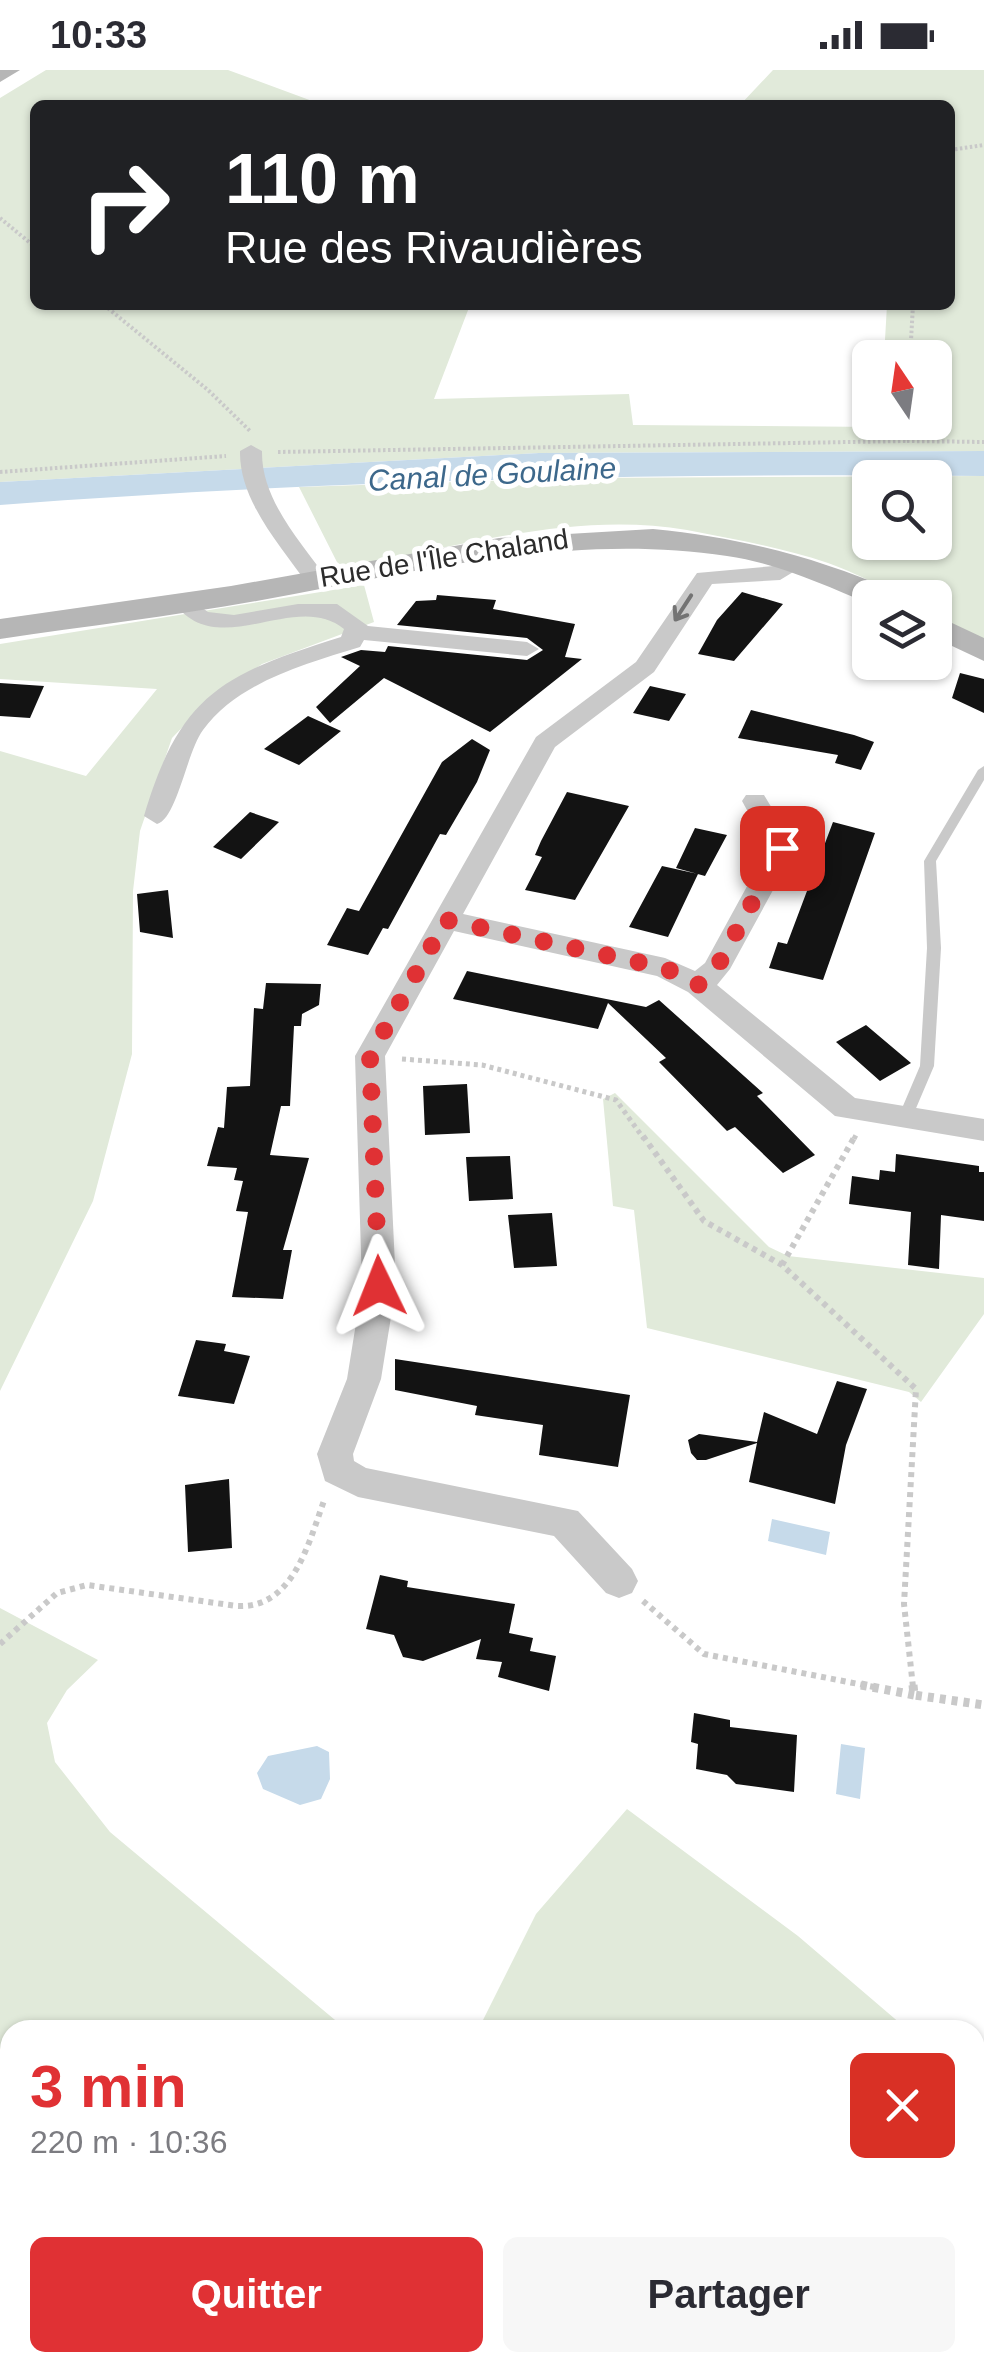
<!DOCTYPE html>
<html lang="fr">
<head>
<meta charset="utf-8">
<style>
	body { margin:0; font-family:Helvetica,sans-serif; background:#f7f7f7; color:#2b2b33; height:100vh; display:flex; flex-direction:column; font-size:38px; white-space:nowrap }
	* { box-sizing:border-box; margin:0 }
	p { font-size:32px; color:#7c7c81 }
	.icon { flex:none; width:55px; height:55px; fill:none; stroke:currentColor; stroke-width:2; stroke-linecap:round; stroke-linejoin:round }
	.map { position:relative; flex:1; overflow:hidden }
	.sheet { position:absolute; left:0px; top:1950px; width:985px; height:352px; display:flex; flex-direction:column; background:#fff; border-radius:30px 30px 0 0; box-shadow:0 2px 8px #0004 }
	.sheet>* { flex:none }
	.banner { position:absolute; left:30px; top:30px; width:925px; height:210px; border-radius:15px; box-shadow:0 2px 8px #0004; background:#202124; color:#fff; overflow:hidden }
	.needle { width:65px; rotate:347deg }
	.tools { position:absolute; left:852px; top:270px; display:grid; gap:20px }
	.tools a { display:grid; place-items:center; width:100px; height:100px; border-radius:15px; background:#fff; box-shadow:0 2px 8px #0004; font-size:50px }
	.pin { position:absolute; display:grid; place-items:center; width:85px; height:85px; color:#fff; margin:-42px; border-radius:20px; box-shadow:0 5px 15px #0006 }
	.me { position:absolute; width:110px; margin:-55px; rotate:358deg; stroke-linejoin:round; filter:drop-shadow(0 0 8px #0008) }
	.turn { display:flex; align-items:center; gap:35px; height:210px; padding:0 30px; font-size:45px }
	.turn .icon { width:130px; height:130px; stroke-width:2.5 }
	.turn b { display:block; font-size:70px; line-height:85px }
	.round { display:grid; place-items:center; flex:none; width:105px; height:105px; border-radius:15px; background:#f7f7f7 }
	.headline { display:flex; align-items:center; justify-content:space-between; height:170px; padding:0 30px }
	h1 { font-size:60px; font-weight:700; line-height:75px; color:#e03134 }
	.cta { display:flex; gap:20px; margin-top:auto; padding:20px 30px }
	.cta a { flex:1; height:115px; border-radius:15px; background:#e03134; color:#fff; font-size:40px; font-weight:700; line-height:115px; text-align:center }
	.cta a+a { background:#f7f7f7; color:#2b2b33 }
	.status { display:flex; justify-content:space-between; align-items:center; height:70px; padding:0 50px; background:#fff; direction:ltr }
	.status svg { height:28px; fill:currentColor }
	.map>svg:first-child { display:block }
</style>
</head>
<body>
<div class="status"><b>10:33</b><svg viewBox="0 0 49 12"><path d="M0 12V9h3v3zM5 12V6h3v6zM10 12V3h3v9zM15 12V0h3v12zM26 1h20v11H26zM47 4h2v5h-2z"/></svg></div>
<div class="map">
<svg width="984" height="2302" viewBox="0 0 984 2302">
	<rect width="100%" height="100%" fill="#fff"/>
	<path fill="#e1eada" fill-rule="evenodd" d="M46,0h182l95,35h-288v200h435l-36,94 195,-5 4,31 246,2 1,-4 55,-1v-64l-51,-1 3,-52h63v-200h-210l33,-35h211v381l-445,2 -539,29v-384z
		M984,406v166l-49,-24v-20c-44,-1 -67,-21 -107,-35 -45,-15 -94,-24 -141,-33 -116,-20 -233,19 -347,38l-41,-81 283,-9zM870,408h65v64h-65z
		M364,515l10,37 -112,42 -60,43 -30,31 -32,93 -7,60 -1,163 -39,147 -93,190v-640l86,25 71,-87 -157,-10v-35z
		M615,1023l154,154 19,9 196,22v36l-63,88 -12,-10 -262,-64 -13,-118 -21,-4 -10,-107z
		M0,1538l98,52 -31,30 -20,33 8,39 55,70 237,198h-337v332h965v-275l9,8v277h-984z
		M627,1739l171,127 110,94h-430l58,-116z"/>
	<path fill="#c6daea" d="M984,381v25c-328,-3 -657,4 -984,29v-23l539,-29z
		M772,1449l58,13 -4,23 -58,-14z
		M841,1674l24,4 -5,51 -24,-5z
		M317,1676l12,6 1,27 -9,20 -21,6 -37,-16 -6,-16 11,-17z
		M770,2292l164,1 4,9h-169z"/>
	<path fill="#131313" d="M742,522l41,12 -49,57 -36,-7 19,-34z
		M437,525l59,5 -3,9 82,15 -10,33 17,2 -92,73 -106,-54 -54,45 -14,-16 44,-41 -19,-9 20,-7 24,2 3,-6 139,14 16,-10 -16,-12 -130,-13 19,-24 20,-1z
		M960,603l24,6v34l-32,-15z
		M0,613l44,3 -14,32 -30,-2z
		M650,616l36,8 -17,27 -36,-8z
		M751,640l103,25 20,7 -13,28 -26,-7 3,-8 -100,-17z
		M308,646l33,15 -42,34 -35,-16z
		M472,669l18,11 -13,32 -31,53 -6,-1 -52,95 -5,-1 -15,27 -41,-10 20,-37 12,3 83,-149z
		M567,722l62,14 -54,94 -50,-10 17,-33 -7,-2 6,-14z
		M250,742l29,10 -38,37 -28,-12z
		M833,752l42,11 -52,147 -54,-12 9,-26 9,2z
		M695,758l32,7 -22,41 -29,-8z
		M662,796l36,8 -30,63 -39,-10z
		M168,820l5,48 -33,-6 -3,-38z
		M467,901l179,36 13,-7 104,93 -6,3 58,59 -32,18 -48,-46 -8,4 -68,-69 7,-4 -58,-55 -10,26 -145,-30z
		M266,913l55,1 -2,21 -17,9 -1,12h-7l-4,80h-9l-11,49 39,3 -26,92h9l-9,49 -51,-2 16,-85 -12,-1 7,-30 -9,-1 3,-12 -30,-2 11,-39 6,1 3,-41 23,-1 4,-78 9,1z
		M866,955l45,38 -31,18 -44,-39z
		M467,1014l3,49 -45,2 -2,-49z
		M896,1084l83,12v6h5v49l-43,-6 -2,54 -31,-4 3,-53 -62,-8 3,-28 27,4 1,-10 15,2z
		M510,1086l3,43 -44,2 -3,-44z
		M552,1143l5,53 -43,2 -6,-53z
		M196,1270l30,4 -2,7 26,5 -16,48 -56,-8z
		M395,1289l235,36 -12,72 -79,-12 4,-30 -68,-10 2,-9 -82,-16z
		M837,1311l30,8 -21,56 -11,59 -86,-22 8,-39 -51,17h-9l-6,-7 -3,-13 11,-6 58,8 7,-30 53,22z
		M229,1409l3,69 -44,4 -3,-67z
		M380,1505l28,6 -1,6 108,17 -6,29 24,5 -3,13 26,5 -7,35 -51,-14 4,-15 -26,-3 5,-20 -58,22 -20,-4 -9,-22 -28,-6z
		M694,1643l36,7v7l67,8 -3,57 -58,-8 -9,-9 -31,-6 2,-25 -7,-2z"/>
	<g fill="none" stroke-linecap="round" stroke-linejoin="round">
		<path stroke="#c9c9c9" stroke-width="4" stroke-dasharray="2.5 2.5" stroke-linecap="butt" d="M950,80l34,-5
			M0,148l35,29
			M104,235l104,85 42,41
			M910,288l3,-53
			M907,371l77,1
			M278,382l629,-11 -1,-19
			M0,402l226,-16"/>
		<path stroke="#c9c9c9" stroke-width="5" stroke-dasharray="4 4" stroke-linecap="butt" d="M402,989l80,6 134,35 28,39
			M854,1069l3,-6"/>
		<path stroke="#c9c9c9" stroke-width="6" stroke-dasharray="5 5" stroke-linecap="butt" d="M643,1066l61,85 78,44 134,124 -12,215 9,83
			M782,1195l73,-129
			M643,1531l61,53 170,33
			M0,1574l57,-51 30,-8 150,21c57,3 72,-65 88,-108"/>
		<path stroke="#c9c9c9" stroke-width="9" stroke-dasharray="6 6" stroke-linecap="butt" d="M861,1615l53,10
			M913,1615l1,10 70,10
			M0,2111l10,9
			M219,2292l11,10"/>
		<path fill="#c9c9c9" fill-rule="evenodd" d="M984,696v14l-48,81 5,87 -7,118 -23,54 -7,5 -7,-5 23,-54 7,-118 -3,-87 54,-91z"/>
		<path fill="#c9c9c9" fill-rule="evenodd" d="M251,375l11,6c-1,49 39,91 66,129l-4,5h-16c-27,-39 -69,-84 -68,-134z
			M796,486l12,7 -28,17 -68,4 -58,88 -99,75 -92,167 202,44 30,13 10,-8 63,-115 -26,-47 4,-6h18l32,53 -66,121 -13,16 138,113 129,21v22l-149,-25 -147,-124 -31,-16 -203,-45 -69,125 11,230 -15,93 -28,75 1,7 12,7 212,43 54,58 6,12 -6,12 -13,5 -13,-5 -52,-57 -196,-39 -33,-16 -8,-27 30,-75 15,-93 -7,-230 181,-319 100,-75 61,-89 77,-7z
			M186,526l22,16 26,3 64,-11h39l31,22 159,16 12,7 -12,7 -163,-16 -4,7c-55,17 -122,35 -157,83 -16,21 -26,89 -46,94l-13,-8c36,-122 79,-142 197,-179l3,-8c-49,-40 -125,34 -170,-26z"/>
		<path fill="#b6b6b6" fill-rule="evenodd" d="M0,0h20l-20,12z
			M653,459c89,9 159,27 242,62l4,7h-29v6c-46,-19 -93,-41 -143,-48 -157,-24 -311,16 -465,44 -87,16 -175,26 -262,39v-20l231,-33 268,-48z
			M935,545l49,23v23l-49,-23z"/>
	</g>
	<defs><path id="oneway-shaft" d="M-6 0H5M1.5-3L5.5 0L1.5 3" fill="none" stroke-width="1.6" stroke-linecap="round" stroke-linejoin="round" transform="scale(2.5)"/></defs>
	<use stroke="#737373" href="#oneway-shaft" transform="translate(683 538) rotate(123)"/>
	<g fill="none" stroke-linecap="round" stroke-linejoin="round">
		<path stroke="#e03134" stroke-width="18" stroke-dasharray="0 32.4" d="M379,1216l-9,-230 76,-136 219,48 33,17 18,-16 66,-121"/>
	</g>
	<g text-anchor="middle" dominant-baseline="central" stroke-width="10" stroke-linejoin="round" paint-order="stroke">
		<g font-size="28" fill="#2c2c2c" stroke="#fff">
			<text transform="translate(444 488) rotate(-9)">Rue de l'Île Chaland</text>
		</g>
		<g font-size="30" font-style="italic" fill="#3d688b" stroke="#fff">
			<text transform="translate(492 404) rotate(-3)">Canal de Goulaine</text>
		</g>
	</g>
</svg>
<div class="tools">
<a><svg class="needle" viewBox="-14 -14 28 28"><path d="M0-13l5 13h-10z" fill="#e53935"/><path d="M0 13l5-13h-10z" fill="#7c7c81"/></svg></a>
<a><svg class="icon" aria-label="search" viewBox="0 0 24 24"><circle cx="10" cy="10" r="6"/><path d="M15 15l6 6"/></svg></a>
<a><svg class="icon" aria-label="layers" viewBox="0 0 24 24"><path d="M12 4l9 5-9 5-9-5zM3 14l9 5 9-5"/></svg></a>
</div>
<div class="pin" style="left:782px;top:778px;background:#d93025"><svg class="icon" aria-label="arrive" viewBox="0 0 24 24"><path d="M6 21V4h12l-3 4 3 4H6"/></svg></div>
<svg class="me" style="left:379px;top:1216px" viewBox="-20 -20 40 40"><path d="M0-17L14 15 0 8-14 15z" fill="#e03134" stroke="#fff" stroke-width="4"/></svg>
<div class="banner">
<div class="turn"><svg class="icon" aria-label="right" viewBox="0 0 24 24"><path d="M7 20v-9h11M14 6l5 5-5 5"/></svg><div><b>110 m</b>Rue des Rivaudières</div></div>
</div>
<section class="sheet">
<div class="headline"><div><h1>3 min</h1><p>220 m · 10:36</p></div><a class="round" style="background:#d93025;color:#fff"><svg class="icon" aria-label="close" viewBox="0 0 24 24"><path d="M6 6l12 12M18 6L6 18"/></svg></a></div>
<div class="cta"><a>Quitter</a><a>Partager</a></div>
</section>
</div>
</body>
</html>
